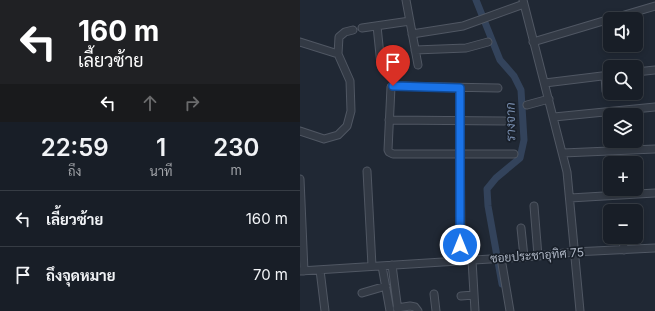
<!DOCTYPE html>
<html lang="th">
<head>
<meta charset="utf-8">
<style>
	body { margin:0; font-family:Inter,Sarabun,sans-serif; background:#252b33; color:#f1f3f6; height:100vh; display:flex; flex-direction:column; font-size:15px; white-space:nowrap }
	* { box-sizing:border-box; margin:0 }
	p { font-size:13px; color:#9fa2a7 }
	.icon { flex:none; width:22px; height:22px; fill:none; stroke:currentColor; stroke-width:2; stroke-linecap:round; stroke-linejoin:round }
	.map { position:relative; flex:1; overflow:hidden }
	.panel { display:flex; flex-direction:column; background:#181e27; width:300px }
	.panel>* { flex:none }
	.top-card { background:#202124; color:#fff; overflow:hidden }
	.controls { position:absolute; left:303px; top:12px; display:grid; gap:8px }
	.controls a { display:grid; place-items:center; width:40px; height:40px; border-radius:6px; background:#181e27; box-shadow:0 2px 6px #0003,0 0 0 1px #363c44; font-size:20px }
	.pin { position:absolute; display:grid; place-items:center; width:34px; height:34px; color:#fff; margin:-41px -17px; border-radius:50% 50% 50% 0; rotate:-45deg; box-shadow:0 0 4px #0007 }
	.pin .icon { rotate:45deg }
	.me { position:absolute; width:44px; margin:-22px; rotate:0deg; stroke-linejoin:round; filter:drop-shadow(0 0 3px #0008) }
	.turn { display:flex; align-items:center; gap:14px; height:84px; padding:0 12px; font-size:18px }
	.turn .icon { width:52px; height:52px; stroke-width:2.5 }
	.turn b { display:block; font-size:28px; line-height:34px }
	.lanes { display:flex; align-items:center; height:38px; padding:0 12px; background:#0003; justify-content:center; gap:20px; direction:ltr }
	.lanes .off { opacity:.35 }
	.eta { display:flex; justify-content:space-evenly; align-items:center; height:68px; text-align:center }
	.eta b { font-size:24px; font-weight:600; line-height:28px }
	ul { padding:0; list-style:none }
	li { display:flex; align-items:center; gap:12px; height:56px; padding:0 12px; border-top:1px solid #363c44 }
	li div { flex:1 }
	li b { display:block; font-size:15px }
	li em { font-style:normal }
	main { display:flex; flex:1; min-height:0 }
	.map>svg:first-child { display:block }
</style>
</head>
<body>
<main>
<section class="panel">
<div class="top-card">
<div class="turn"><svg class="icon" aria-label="left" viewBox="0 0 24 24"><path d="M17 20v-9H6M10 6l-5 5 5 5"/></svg><div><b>160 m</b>เลี้ยวซ้าย</div></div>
<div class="lanes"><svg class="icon" aria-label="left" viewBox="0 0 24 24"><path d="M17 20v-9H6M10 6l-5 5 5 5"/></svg><svg class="icon off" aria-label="ahead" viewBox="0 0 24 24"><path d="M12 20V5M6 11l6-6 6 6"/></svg><svg class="icon off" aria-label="right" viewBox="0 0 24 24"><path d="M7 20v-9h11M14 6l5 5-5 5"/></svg></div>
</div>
<div class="eta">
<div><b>22:59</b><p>ถึง</p></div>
<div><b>1</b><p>นาที</p></div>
<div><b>230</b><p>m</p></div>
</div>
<ul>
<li><svg class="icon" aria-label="left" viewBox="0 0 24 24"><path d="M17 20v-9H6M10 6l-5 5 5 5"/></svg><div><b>เลี้ยวซ้าย</b></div><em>160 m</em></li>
<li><svg class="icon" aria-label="arrive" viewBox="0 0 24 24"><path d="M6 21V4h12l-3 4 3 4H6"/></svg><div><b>ถึงจุดหมาย</b></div><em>70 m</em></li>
</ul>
</section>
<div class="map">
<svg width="355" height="311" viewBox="0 0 355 311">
	<rect width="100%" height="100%" fill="#202834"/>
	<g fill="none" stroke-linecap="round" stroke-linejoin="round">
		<path stroke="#33435b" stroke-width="7" d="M176,0l24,60 14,16 7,14 3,50 -4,18 -24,20 -9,11 1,17 14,78"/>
		<g stroke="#505763" stroke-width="9">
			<path id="minor" d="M106,0l12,65
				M223,0l44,172 13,139
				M311,19l44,-13
				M77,26l4,39
				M62,28l48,-7
				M112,34l51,-8 61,-22
				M0,42l38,12
				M233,42l77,-23
				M115,50l51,-2 22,-6
				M336,72l19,-2
				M305,76l1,15
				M245,83l65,-8
				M160,88l1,172
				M198,88l-105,-2 -2,1 -3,63 1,2 4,2h121
				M227,105l22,-6
				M254,117l101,-10
				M89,120l115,1
				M0,131l24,8 14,-4 9,-9 4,-15 -1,-30 -12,-27 1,-17 6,-5 8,-2
				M263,153l92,-4
				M67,171l5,95
				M0,179l4,92
				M270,198l85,-5
				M234,206l4,50
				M221,228l3,29
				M323,237l1,13
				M201,258l9,53
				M172,260l3,51
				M92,265l6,46
				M82,266l8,45
				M20,270l5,41
				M0,271l238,-15 36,-4 81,-4
				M62,293l24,-7
				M134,294l2,17
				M161,296l13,-1
				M97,308l13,-2 5,1 3,4"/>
		</g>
		<use href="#minor" stroke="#333a45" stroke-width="7"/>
	</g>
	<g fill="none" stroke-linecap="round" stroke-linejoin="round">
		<g stroke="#114b97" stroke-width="10">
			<path id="route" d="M93,86l67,2v157"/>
		</g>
		<use href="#route" stroke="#1a73e8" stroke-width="7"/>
	</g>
	<g text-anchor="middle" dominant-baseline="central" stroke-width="3.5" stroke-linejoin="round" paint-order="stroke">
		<g font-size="12" fill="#acb4c2" stroke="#181f29">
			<text transform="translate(237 255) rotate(-4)">ซอยประชาอุทิศ 75</text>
		</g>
		<g font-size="13" font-style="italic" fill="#758aaa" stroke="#181f29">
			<text transform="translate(210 122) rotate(-91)">รางจาก</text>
		</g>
	</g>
</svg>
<div class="controls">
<a><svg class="icon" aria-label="sound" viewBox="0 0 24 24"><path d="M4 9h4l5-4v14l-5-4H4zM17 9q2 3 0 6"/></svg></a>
<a><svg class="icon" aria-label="search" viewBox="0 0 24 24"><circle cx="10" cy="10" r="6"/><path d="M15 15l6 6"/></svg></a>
<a><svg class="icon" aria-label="layers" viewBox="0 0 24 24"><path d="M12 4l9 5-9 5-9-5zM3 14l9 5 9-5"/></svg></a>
<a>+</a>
<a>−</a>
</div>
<div class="pin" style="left:93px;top:86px;background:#d93025"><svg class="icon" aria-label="arrive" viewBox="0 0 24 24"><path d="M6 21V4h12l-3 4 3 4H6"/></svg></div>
<svg class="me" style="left:160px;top:245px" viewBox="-20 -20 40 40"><circle r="17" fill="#1a73e8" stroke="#fff" stroke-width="3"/><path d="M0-11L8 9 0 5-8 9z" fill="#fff"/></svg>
</div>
</main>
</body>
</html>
